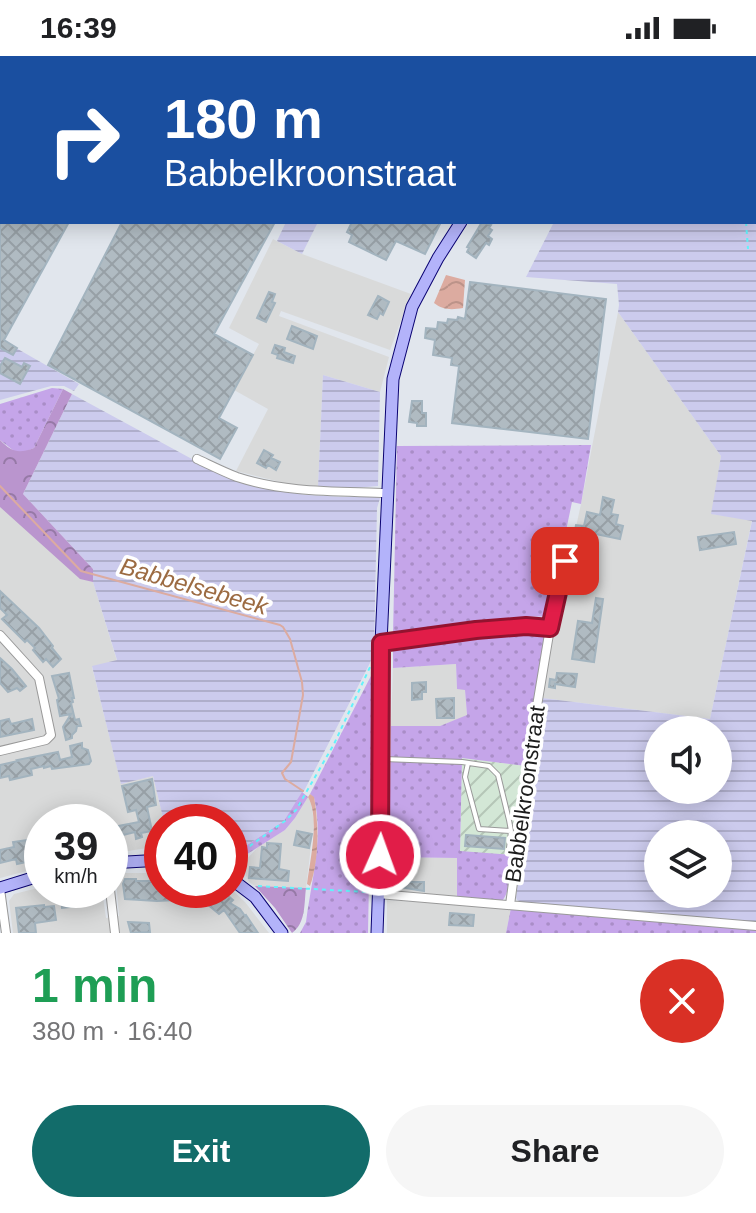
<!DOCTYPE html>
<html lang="en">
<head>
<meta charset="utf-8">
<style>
	body { margin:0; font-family:Arial,sans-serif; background:#f6f6f6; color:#202124; height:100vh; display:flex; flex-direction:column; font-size:30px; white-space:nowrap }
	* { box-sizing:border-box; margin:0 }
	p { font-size:26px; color:#757577 }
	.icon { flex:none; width:44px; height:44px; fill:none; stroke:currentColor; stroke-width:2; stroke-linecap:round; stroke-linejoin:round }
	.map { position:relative; height:877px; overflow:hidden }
	.drawer { display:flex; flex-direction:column; background:#fff; flex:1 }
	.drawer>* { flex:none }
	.top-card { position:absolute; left:0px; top:0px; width:756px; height:168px; box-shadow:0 4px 20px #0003; background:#1a4fa0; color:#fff; overflow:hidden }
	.buttons { position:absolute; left:644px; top:660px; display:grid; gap:16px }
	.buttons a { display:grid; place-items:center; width:88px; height:88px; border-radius:50%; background:#fff; box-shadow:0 4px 20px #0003; font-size:40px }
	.speed { position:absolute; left:24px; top:748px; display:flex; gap:16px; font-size:40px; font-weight:700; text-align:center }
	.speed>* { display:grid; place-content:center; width:104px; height:104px; border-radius:50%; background:#fff; box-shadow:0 4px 20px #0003; line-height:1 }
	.speed small { font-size:20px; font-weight:400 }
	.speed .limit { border:12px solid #d22; background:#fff; color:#111 }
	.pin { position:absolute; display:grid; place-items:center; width:68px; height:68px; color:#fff; margin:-34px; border-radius:16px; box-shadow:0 4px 12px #0006 }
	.me { position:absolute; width:88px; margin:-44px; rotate:2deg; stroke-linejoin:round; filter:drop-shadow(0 0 6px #0008) }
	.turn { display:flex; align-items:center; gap:28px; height:168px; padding:0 32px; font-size:36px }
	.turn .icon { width:104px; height:104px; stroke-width:2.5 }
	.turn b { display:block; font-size:56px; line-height:68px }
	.round { display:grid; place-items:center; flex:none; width:84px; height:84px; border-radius:42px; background:#f6f6f6 }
	.summary { display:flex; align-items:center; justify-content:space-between; height:136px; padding:0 32px }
	h1 { font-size:48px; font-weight:800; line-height:60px; color:#1e9e55 }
	.button { display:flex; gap:16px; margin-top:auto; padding:16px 32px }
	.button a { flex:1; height:92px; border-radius:48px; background:#126c6a; color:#fff; font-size:32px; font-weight:800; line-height:92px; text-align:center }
	.button a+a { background:#f6f6f6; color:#202124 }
	.status { display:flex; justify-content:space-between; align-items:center; height:56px; padding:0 40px; background:#fff; direction:ltr }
	.status svg { height:22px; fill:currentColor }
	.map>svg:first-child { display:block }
</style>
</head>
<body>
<div class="status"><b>16:39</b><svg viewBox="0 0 49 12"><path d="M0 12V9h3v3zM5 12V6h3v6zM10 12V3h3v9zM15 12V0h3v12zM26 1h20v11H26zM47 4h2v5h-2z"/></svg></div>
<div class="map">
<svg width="756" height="877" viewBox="0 0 756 877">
	<defs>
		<pattern id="industrial-furrows" width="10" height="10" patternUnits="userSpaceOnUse" patternTransform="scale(2)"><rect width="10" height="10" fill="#d3e7d6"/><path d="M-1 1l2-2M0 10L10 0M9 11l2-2" fill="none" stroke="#b5c6b7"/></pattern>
		<pattern id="farmland-rules" width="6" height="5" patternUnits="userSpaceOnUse" patternTransform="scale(2)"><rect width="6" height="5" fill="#cccbed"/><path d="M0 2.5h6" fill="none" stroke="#afaecb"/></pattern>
		<pattern id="grass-dots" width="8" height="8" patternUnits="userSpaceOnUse" patternTransform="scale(2)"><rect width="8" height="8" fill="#c5a5e9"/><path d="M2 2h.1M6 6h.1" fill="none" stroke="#a98dc7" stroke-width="1.8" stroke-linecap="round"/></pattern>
		<pattern id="forest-crowns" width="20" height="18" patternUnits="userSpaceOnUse" patternTransform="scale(2)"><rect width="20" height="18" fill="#ba95ce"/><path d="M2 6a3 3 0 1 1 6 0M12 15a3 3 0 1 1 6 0" fill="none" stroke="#9679a6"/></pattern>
		<pattern id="water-waves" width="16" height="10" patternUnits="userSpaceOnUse" patternTransform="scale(2)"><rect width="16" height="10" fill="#dcaba0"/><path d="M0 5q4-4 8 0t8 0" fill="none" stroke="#bc9389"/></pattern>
		<pattern id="building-cross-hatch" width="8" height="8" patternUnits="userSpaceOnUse" patternTransform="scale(2)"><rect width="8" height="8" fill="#b0bbc2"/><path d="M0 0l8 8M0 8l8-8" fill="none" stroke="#97a0a6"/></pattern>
	</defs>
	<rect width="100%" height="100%" fill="#e1e6ed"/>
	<path fill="#d9dada" d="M273,183l29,15 109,40 -21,56 -109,-39 -2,5 110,41 -9,35 -57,-17 -5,112 -26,-2 -56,-14 32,-62 -34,-19 25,-46 -30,-16z
		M618,256l103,144 -9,58 40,6 -42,199 -168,-21 9,-56 30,-138z
		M0,448l79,74 14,4 24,79 -25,6 29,116 32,-7 11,46h-2v25h-9l-43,7v-32h-68v45l-42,11z
		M456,608l1,25h8l2,27 -27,10h-49l2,-58z
		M308,741l3,6 3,18 -8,67 -51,-2 -6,-4 -5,-11 2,-11 12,-13 27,-17 10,-12z
		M389,801l69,1 -1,40 -68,-5z
		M121,817h41v17h68v-2l15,14 24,31h-256l-4,-32 5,-7 28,-7v3h60l4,28 13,-2 -3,-36z
		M387,844l124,8 -5,25h-119z"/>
	<path fill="url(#industrial-furrows)" d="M462,702l64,8 -13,89 -53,-3z"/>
	<path fill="url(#farmland-rules)" fill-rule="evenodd" d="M0,0h571l-2,2h-567v92l-2,4z
		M588,0h168v866l-234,-20 -5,-2 -1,-3 26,-199 168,21 42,-198 -41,-7 10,-58 -103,-144 1,-7 -2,-21 -91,-7 28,-55h200v-164h-168zM658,674h60v60h-60zM658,778h60v60h-60z
		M286,166h32l-16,32 -25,-13z
		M0,292h16l63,36 -5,7 -10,-5h-13l-51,14z
		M323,319l57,17 -2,94 -24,2 -36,-1z
		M72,338l155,84 40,11 40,6 38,2 36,-2 -4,13 -3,142 -4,13 -65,126 -15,25 -6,7 -54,35v-34h-66l-11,-46 -32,8 -29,-118 25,-6 -24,-78v-13l-70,-75z"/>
	<path fill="url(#grass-dots)" d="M52,332l11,1 -29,59 -12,5 -8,-2 -14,-11v-36z
		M591,389l-10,59 -9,-2 -24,115c-21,-2 -35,3 -56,6 -33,3 -66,7 -99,13l4,-190z
		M528,573l17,2 -19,135 -64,-8 -2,93 53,4c-2,15 -2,35 -11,46l-45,-3v-40l-68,-1 2,-131h49l27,-11 -2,-25 -8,-1 -1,-25 -63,4v-23l37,-7z
		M373,616l-5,261h-68l6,-11c5,-40 18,-84 8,-124l-4,-4z
		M302,736l6,5 -13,21 -10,12 -55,35v-9l54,-35z
		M511,852l245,21v4h-250z"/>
	<path fill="url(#forest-crowns)" d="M63,333l9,5 -49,100 70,75v13l-13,-3 -80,-72v-67c12,12 18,14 34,8z
		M255,830l51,2c-2,16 0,35 -14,45l-17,-25z"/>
	<path fill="url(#water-waves)" d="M446,219l19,5 -2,28c-12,2 -20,2 -29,-5z
		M310,738l4,3c5,26 5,65 -4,89l-3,-2c3,-24 13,-66 1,-87z"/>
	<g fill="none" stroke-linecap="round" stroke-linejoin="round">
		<path stroke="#dcaba0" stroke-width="2" d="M0,430l81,85 199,54 3,2 7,12 12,43 1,13 -12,67 -9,11 3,6 18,12"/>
	</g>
	<path fill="url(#building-cross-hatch)" stroke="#a3b4bf" stroke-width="2" d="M0,166h69l-65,118 13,8 -4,7 -13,-7z
		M122,166h153l-61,112 39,21 -34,63 18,10 -17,31 -172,-94z
		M352,166h89l-16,32 -29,-13 -10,19 -37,-18 3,-7 -5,-3z
		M482,166l9,3 -2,3 3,2 -4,6 4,3 -3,6 -3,-2 -10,15 -9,-6 2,-4 -2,-1z
		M470,226l136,17 -18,140 -136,-16 7,-57 -8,-1 1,-7 -19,-3 2,-15 -10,-2 1,-10 11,1 1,-7 9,1 1,-4 9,1 1,-3 7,2z
		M269,236l6,2 -3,8 3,1 -9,19 -9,-4z
		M378,240l11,6 -6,13 -3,-2 -3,6 -9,-4z
		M292,270l25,10 -4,13 -26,-10z
		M275,289l10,3 -1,4 11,4 -2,7 -16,-5 1,-3 -6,-2z
		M5,302l17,9 2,-4 6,3 -10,18 -20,-11v-7z
		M412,345h10v12h4v13h-9v-3l-8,-1z
		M264,394l9,5 -2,3 9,4 -4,8 -8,-5 -2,3 -9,-5z
		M603,441l11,3 -3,14 7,1 -2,9 7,2 -3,13 -29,-6 -1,4 -16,-1 2,-11 8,1 3,-14 13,3z
		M734,476l2,12 -36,6 -2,-13z
		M0,535l39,37 14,18 -1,2 9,11 -8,8 -7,-8 -3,3 -10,-12 2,-2 -8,-8 -2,2 -23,-23 5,-4 -7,-7z
		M596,542l7,1 -9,63 -22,-3 6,-38 14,2z
		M0,602l12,11 14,17 -6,5 -3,-3 -9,4 -8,-9z
		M69,617l5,25h-2l1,4 -2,1 4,17 4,-1 2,7h-4l-1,5 -4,4v3l-6,2 -3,-13 8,-13 -11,2 -3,-16 2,-1 -7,-23z
		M557,617l20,1 -2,13 -20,-3v4l-6,-1 1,-8 6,1z
		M426,626v10h-4v7l-10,1v-17z
		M454,642v20h-17l-1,-19z
		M9,663l2,5 21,-5 2,11 -34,7v-16z
		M82,687v5l6,2 3,11 -2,3 -37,5 -1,-3 -7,2v-2l-13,3 1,6 -22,5 -1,-4 -9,2v-13l18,-4 -1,-1 41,-8 2,8 12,-3 -2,-11z
		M152,723l4,26 -9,2 5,24 -11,2 1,4 -6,2 -1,-7 -20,5 2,7 -7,1v-20l3,-1v3l26,-5 -3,-12 -8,2 -6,-26z
		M297,775l15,3 -3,14 -15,-3z
		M466,779l39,3 -1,11 -39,-3z
		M42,782v17l-8,2 1,3 -18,4 -1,-5 -16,4v-13l14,-3 -1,-5z
		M267,787l14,1 -2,25 10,2 -1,10 -39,-3 1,-11 10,1 2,-21 5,1z
		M394,811h10l-1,15h21v9l-31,-5z
		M125,823h11v2h21v9h59l4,10 6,-6 7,6 -3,3 10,6 5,7 1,-1 12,18h-18l-16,-23 -5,4 -12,-10 -12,-5 -38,2 -32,-2 -2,-15z
		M60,834h35l2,11 -10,1v3l-25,3z
		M44,849v2l10,-1 2,14 -21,3 1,10h-17l-3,-25z
		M450,857l24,2 -1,11 -24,-1z
		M128,866l21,1 1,9 -19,1z"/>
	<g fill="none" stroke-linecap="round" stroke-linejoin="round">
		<g stroke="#999" stroke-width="6">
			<path id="lane" d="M275,0l3,2
				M384,703l78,3 27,4 9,9 11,45 2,11 -2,17
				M468,707l-3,14 14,52 32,2"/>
		</g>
		<g stroke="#999" stroke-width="10">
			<path id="street" d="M197,403c13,6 27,13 40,18 49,16 99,14 150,16
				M550,572l15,-67
				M0,579l39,43 12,57 -5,5 -46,11
				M381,587l95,-13 50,-4 24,2 -15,90 -25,187
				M0,833l6,44
				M110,834l5,43
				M378,838l378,32"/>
		</g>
		<g stroke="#0a0372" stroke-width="13">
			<path id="secondary" d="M576,2l1,-2
				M110,807l52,-3
				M230,822l25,19 27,36
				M0,832l42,-13
				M377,877l4,-110v-180l12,-264 19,-72 26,-49 23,-36"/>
		</g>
		<path stroke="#64f2fb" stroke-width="2" stroke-dasharray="4 4" stroke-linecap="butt" d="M738,0v2
			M746,166l2,27
			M230,804l55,-39 11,-11 38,-66 37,-79
			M258,830l109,6"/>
		<use href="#lane" stroke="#fff" stroke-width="4"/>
		<use href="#street" stroke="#fff" stroke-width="8"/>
		<use href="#secondary" stroke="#b3b3fa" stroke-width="11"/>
	</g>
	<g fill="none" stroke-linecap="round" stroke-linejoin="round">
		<g stroke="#92132f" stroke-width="20">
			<path id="route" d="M380,799l1,-212 95,-13 50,-4 24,2 15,-67"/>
		</g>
		<use href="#route" stroke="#e11d48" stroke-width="14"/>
	</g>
	<g text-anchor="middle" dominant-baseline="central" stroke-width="7" stroke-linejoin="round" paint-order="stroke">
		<g font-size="22" fill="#1c1c1c" stroke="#fff">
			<text transform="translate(525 738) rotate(-82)">Babbelkroonstraat</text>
		</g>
		<g font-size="24" font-style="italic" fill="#9c6b42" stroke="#fff">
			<text transform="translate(194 530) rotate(16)">Babbelsebeek</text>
		</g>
	</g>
</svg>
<div class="buttons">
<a><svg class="icon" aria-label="sound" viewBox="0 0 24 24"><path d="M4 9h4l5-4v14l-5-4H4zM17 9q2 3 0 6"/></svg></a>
<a><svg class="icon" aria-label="layers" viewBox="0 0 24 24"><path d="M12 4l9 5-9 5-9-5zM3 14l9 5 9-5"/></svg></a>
</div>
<div class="speed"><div>39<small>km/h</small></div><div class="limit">40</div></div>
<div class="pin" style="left:565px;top:505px;background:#d93025"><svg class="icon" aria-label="arrive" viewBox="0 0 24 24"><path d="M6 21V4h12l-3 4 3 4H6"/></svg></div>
<svg class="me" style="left:380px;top:799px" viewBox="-20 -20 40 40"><circle r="17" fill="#e11d48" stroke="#fff" stroke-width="3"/><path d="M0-11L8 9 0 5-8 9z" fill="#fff"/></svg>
<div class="top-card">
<div class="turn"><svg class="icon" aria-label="right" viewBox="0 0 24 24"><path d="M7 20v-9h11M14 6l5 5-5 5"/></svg><div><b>180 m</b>Babbelkroonstraat</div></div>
</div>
</div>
<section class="drawer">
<div class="summary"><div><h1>1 min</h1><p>380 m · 16:40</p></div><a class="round" style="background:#d93025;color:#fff"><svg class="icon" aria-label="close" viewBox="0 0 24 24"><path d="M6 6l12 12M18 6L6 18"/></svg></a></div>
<div class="button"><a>Exit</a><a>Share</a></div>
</section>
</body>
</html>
